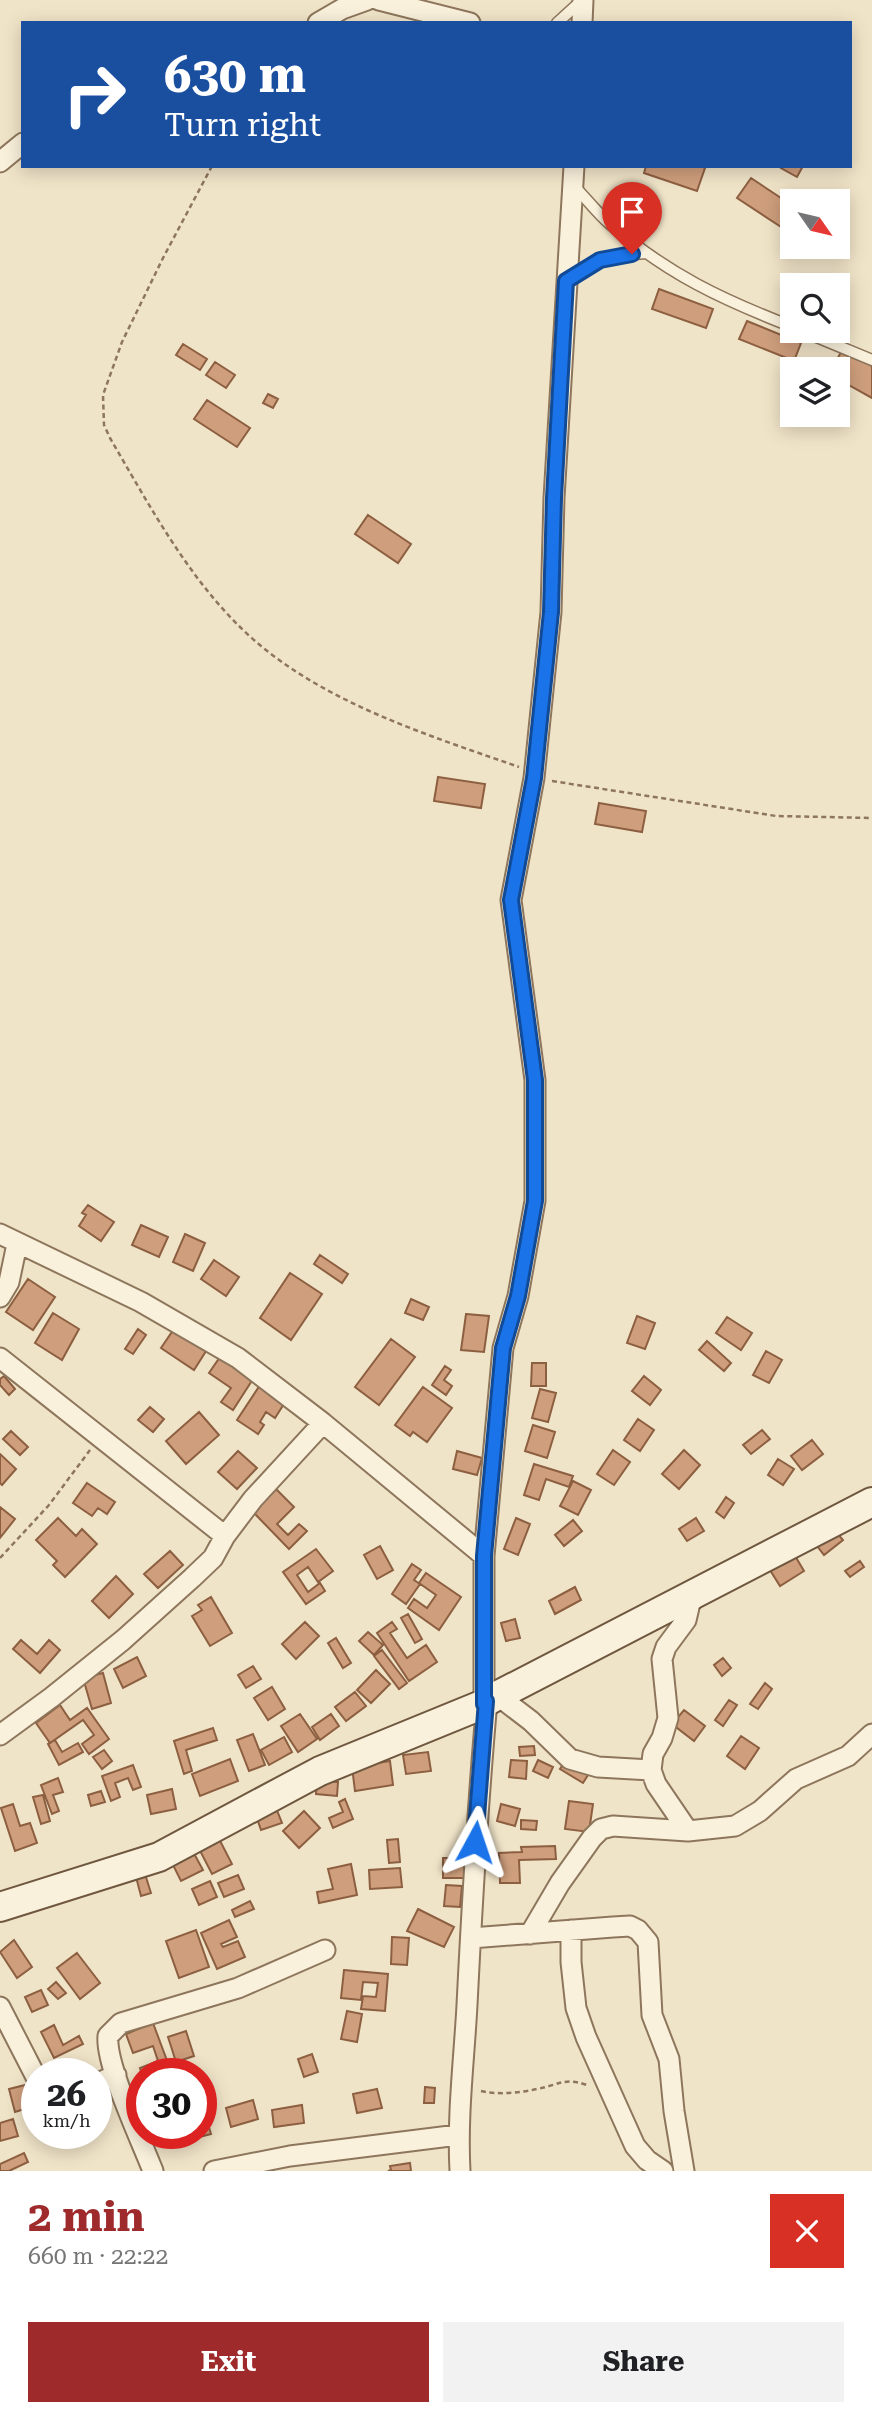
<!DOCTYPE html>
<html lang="en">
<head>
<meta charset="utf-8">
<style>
	body { margin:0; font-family:"Roboto Serif",serif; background:#f2f2f2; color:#202124; height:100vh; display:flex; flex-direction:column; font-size:26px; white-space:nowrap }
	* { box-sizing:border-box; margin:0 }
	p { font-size:23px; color:#757577 }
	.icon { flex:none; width:38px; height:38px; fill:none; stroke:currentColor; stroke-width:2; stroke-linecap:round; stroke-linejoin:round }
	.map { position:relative; height:2171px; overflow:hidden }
	.details { display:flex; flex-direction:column; background:#fff; flex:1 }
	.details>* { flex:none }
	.top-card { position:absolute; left:21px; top:21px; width:831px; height:147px; border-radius:0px; box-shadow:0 4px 18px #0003; background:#1a4fa0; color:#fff; overflow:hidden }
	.needle { width:46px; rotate:124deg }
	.controls { position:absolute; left:780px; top:189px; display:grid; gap:14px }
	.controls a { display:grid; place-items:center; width:70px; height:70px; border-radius:0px; background:#fff; box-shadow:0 4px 18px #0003; font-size:35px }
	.speed { position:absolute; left:21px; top:2058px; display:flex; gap:14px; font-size:35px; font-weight:700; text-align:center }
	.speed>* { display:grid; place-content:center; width:91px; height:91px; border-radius:50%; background:#fff; box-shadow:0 4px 18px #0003; line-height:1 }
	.speed small { font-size:18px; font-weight:400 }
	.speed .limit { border:10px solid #d22; background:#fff; color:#111 }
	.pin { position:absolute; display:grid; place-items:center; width:60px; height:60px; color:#fff; margin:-72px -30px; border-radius:50% 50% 50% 0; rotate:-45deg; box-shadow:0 0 7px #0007 }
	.pin .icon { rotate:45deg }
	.me { position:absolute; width:77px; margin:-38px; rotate:5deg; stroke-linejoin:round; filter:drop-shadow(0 0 5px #0008) }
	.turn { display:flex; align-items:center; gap:24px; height:147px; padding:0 28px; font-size:32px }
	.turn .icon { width:91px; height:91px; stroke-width:2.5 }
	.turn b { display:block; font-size:49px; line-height:60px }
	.round { display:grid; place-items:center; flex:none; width:74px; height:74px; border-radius:0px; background:#f2f2f2 }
	.headline { display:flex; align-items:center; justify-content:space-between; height:119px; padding:0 28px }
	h1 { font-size:42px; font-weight:700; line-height:52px; color:#9e2a2b }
	.primary-button { display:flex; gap:14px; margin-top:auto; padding:14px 28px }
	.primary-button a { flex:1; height:80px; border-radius:0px; background:#9e2a2b; color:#fff; font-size:28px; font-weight:700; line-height:80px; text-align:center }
	.primary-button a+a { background:#f2f2f2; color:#202124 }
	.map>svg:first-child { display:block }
</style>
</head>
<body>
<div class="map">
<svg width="872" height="2171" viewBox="0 0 872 2171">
	<rect width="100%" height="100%" fill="#f0e4c8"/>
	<path fill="#cf9f7d" stroke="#8d5f41" stroke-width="2" d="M646,166h55l4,2 -8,23 -53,-18z
		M782,166h21l-6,11 -16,-9z
		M751,178l42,28v10l-9,13 -47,-31z
		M659,289l54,20 -7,19 -54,-19z
		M747,321l54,22 -7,18 -55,-22z
		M183,344l24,15 -7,11 -24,-15z
		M842,350l30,16v32l-34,-19v-10h-6z
		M215,362l20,13 -9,13 -20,-13z
		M268,394l10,5 -5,9 -10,-5z
		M207,400l43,28 -13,19 -43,-28z
		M368,515l43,29 -13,19 -43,-29z
		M438,777l47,7 -4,24 -47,-7z
		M599,803l47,8 -4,21 -47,-8z
		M88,1205l26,17 -13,19 -22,-15 7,-11 -4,-2z
		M141,1225l27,12 -9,20 -27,-12z
		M185,1234l20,9 -12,28 -20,-9z
		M320,1255l28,19 -6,9 -28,-19z
		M214,1260l25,17 -13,19 -25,-17z
		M290,1273l32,21 -31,46 -31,-22z
		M28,1279l27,18 -22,33 -27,-18z
		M411,1299l18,8 -6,13 -18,-7z
		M53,1313l26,16 -17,31 -27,-17z
		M466,1314l23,2 -5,36 -23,-2z
		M637,1316l18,7 -10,26 -18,-6z
		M727,1317l25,16 -11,17 -25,-17z
		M176,1326l32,22 -14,22 -33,-22z
		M138,1329l8,6 -13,19 -8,-5z
		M391,1339l24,18 -36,48 -24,-18z
		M707,1341l24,22 -7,8 -25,-21z
		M766,1351l16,9 -13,23 -16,-8z
		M220,1357l33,22 -20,31 -12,-8 10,-14 -22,-15z
		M532,1363h14v23h-15z
		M445,1366l6,4 -7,10 8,6 -6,9 -14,-10z
		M4,1376l11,13 -6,6 -9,-10v-6z
		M644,1376l17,14 -11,15 -18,-14z
		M262,1382l25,17 -12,19 -9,-6 -6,10 4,3 -6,9 -21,-14z
		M423,1387l29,21 -25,34 -14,-10 -3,4 -15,-11z
		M540,1389l16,4 -8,29 -16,-4z
		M150,1407l14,12 -11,13 -15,-12z
		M199,1412l20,23 -33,29 -20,-23z
		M638,1419l16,11 -14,21 -16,-11z
		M533,1425l22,7 -8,26 -22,-7z
		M762,1430l8,9 -19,15 -8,-9z
		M11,1431l17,16 -8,8 -17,-16z
		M812,1440l11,14 -21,16 -11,-14z
		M613,1450l17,12 -16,23 -17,-11z
		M684,1450l16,15 -21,24 -17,-15z
		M238,1451l19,17 -20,21 -19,-17z
		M457,1451l25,7 -5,17 -24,-6z
		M0,1454l16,15 -14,16 -2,-2z
		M778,1459l16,10 -11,16 -15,-10z
		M534,1464l39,12 -4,11 -23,-8 -7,21 -15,-5z
		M573,1481l18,9 -13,25 -18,-9z
		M87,1483l28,19 -8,12 -9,-6 -6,8 -19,-13z
		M276,1489l18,18 -17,17 11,11 11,-11 8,7 -18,18 -36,-37z
		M726,1497l8,6 -10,15 -8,-6z
		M0,1507l15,12 -15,19z
		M58,1518l18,18 6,-7 15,15 -32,33 -12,-12 4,-4 -21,-21z
		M516,1518l14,6 -12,31 -14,-6z
		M696,1518l8,13 -17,10 -8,-12z
		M573,1520l9,11 -18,15 -9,-11z
		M832,1527l11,13 -19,15 -10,-13z
		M380,1546l13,24 -16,9 -13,-24z
		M316,1549l17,22 -15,11 -10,-15 -11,8 11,17 12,-9 5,8 -19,13 -23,-32z
		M170,1551l13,14 -25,23 -14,-14z
		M794,1554l10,17 -24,15 -10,-16z
		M860,1561l4,6 -14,10 -5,-6z
		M412,1564l9,6 -7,10 6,4 -14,20 -14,-10z
		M426,1573l35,24 -22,33 -31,-22 6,-9 13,9 9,-13 -17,-12z
		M116,1576l17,18 -24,24 -17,-17z
		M575,1587l6,13 -26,14 -6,-13z
		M211,1597l21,36 -22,13 -18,-30 10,-6 -4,-5z
		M408,1614l14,25 -7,4 -14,-25z
		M515,1619l5,19 -14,3 -5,-18z
		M305,1622l14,14 -23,23 -14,-15z
		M392,1622l5,7 -7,4 17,25 19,-13 11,17 -28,19 -32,-48z
		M368,1632l15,13 -9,10 -15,-14z
		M336,1638l15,25 -8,5 -15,-25z
		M21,1640l16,14 12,-14 11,10 -20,23 -27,-24z
		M382,1650l25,33 -8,6 -25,-33z
		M137,1657l9,19 -23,12 -9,-19z
		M723,1658l8,10 -9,8 -8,-11z
		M253,1666l8,13 -15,9 -8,-13z
		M376,1670l14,14 -19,19 -14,-13z
		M103,1673l8,30 -19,6 -9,-31z
		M765,1683l7,6 -14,20 -8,-5z
		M272,1687l13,22 -17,11 -14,-22z
		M355,1692l11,14 -20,15 -11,-14z
		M729,1700l8,5 -14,21 -8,-6z
		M60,1705l10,15 17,-12 22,31 -20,15 -7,-10 12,-9 -11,-15 -33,23 -14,-20z
		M684,1710l21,16 -11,15 -22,-17z
		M300,1714l17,25 -19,13 -17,-26z
		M331,1714l8,12 -19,14 -8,-13z
		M213,1728l4,12 -31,10 6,21 -8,3 -10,-33z
		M253,1734l12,31 -16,6 -12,-31z
		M741,1736l18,12 -14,21 -18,-13z
		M284,1737l8,15 -23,13 -8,-15z
		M55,1740l7,12 16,-9 5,9 -24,13 -11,-21z
		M534,1746l1,9 -15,1 -1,-9z
		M104,1750l8,11 -10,8 -9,-12z
		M428,1752l3,19 -25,3 -3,-19z
		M230,1759l8,22 -38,15 -8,-22z
		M511,1760l16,1 -1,18 -17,-2z
		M538,1760l15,7 -5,11 -15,-7z
		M390,1761l3,24 -38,6 -3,-24z
		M565,1761l23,14 -5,8 -23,-14z
		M133,1765l8,22 -8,3 -5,-12 -13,5 5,14 -9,4 -9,-25z
		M58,1778l5,14 -10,3 6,16 -7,3 -11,-29z
		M317,1781l21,1 -1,14 -21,-2z
		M172,1789l4,20 -25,5 -4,-19z
		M101,1791l4,11 -14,4 -3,-11z
		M43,1795l7,26 -9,3 -8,-27z
		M345,1799l8,20 -20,9 -4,-10 14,-6 -4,-10z
		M569,1801l24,3 -4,28 -24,-3z
		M274,1803l8,20 -21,7 -7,-20z
		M13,1804l7,22 10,-3 7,20 -22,8 -14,-43z
		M501,1804l19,5 -5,17 -18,-5z
		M304,1811l16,17 -21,20 -16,-17z
		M521,1820l16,1 -1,9 -15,-1z
		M215,1831l17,33 -20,10 -17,-33z
		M398,1839l2,23 -11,1 -2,-23z
		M555,1846l1,13 -37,1 1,23h-20l-1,-30 23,-1 -1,-5z
		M191,1848l12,22 -22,11 -11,-22z
		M443,1858h21v20h-21z
		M351,1864l6,31 -38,8 -2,-11 16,-3 -5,-20z
		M400,1868l2,19 -32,2 -1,-19z
		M145,1874l6,19 -10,3 -5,-19z
		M238,1875l6,14 -20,8 -6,-14z
		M210,1881l7,16 -18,8 -7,-16z
		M446,1885l16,1 -2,21 -16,-1z
		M250,1901l4,8 -19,8 -3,-7z
		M418,1909l36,18 -10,20 -37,-16z
		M229,1920l8,17 -16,7 2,3 15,-6 7,16 -28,12 -16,-36z
		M196,1930l13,37 -30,11 -13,-37z
		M392,1937l17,1 -2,27 -16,-1z
		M14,1940l18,27 -15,11 -17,-26z
		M77,1953l23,30 -20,16 -23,-31z
		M344,1970l44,4 -3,37 -24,-2 2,-13 13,1 2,-14 -15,-1 -2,18 -20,-2z
		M56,1982l10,11 -8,6 -10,-10z
		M41,1990l7,15 -16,7 -7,-15z
		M347,2011l15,3 -5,28 -16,-3z
		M153,2023l19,51h-30l-2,-6 18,-7 -5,-15 -20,7 -7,-19z
		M54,2025l9,20 16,-9 4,8 -29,14 -13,-26z
		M186,2031l8,25 -18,6 -8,-25z
		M312,2054l6,18 -14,5 -6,-18z
		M25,2085l6,22 -16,5 -6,-23z
		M425,2087l10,1 -1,15h-10z
		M377,2089l5,19 -25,5 -4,-19z
		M253,2100l5,19 -27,8 -5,-19z
		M302,2105l2,18 -30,4 -2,-17z
		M205,2114l6,20 -31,8 -2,-9h23v-18z
		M13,2119l5,17 -18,5v-18z
		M24,2153l4,9 -19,9h-9v-7z
		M410,2163l1,8h-23l3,-1 -1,-4z"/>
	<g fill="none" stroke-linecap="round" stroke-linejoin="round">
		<g stroke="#8d765c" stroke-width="13">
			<path id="lane" d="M557,23l23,-21
				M573,185c13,13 24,28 37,39 57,50 113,76 183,103
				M567,281c27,-21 45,-26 79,-28
				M802,331l70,29"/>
		</g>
		<g stroke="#8d765c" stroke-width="23">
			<path id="street" d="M379,0l91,23
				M318,23l24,-14 25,-9
				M582,23l1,-23
				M0,162l23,-19
				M0,1234l141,68 97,56 85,65 161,133
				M0,1297l9,-15 8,-38
				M0,1358l225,178
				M497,1695l34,26 39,38 28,8 53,3
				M484,1704v-148l19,-208 15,-52 17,-95v-121l-24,-180 23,-122 17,-166 3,-114 20,-332
				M0,1735l52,-38 71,-57 69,-62 21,-20 12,-22 28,-37 70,-76
				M688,1831l-32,-47 -5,-14 2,-16 9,-16 6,-20 -6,-59 4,-12 20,-27 4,-17 11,-11
				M571,1930v32l5,46 10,29 49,109 12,14 16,11
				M530,1934l30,-51 32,-45 9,-9 12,-3 75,5 47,-5 25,-15 36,-32 52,-23 24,-22
				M471,1938l142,-11 17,-1 8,4 10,12 4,73 17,44 5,52 10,60
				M0,2007l37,72
				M96,2084l20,-9
				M153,2171c-12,-31 -48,-107 -45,-135l13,-13 117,-35 87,-38
				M214,2171l76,-15 168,-21
				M460,2171c-3,-56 4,-110 7,-166 5,-101 11,-203 20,-304"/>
		</g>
		<g stroke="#6f573f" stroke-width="32">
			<path id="secondary" d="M0,1907l159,-50 161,-86 164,-67 3,-3 385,-199"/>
		</g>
		<path stroke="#8d765c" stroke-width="2.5" stroke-dasharray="5 3.5" stroke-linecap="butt" d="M212,166l-49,92 -41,84 -19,53 1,30 6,13c38,65 76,136 130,189 74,73 182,106 279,140
			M552,781l224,35 96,2
			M0,1558l49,-53 41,-55
			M481,2091c18,4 38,2 56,-2 22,-4 27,-12 50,-4"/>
		<use href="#lane" stroke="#faf1dc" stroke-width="10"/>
		<use href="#street" stroke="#faf1dc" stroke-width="19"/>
		<use href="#secondary" stroke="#faf1dc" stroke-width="28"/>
	</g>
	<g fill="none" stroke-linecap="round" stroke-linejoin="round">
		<g stroke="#114b97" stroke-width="18">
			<path id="route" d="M475,1842l11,-141 -2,3v-148l19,-208 15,-52 17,-95v-121l-24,-180 23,-122 17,-166 3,-114 12,-217 34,-21 32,-6"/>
		</g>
		<use href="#route" stroke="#1a73e8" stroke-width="12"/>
	</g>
</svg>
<div class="controls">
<a><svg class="needle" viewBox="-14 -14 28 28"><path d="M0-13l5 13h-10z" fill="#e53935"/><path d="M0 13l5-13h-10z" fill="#757577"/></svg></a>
<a><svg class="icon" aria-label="search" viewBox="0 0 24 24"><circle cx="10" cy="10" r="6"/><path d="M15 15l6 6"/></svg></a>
<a><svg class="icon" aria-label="layers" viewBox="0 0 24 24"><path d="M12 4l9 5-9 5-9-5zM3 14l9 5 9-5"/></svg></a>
</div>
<div class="speed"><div>26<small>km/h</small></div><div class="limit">30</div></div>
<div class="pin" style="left:632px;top:254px;background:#d93025"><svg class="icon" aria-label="arrive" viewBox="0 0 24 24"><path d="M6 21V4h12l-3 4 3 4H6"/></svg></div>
<svg class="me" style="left:475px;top:1842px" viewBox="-20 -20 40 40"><path d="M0-17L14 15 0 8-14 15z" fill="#1a73e8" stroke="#fff" stroke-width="4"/></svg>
<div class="top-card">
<div class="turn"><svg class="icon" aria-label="right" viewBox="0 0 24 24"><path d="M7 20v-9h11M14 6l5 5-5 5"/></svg><div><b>630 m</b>Turn right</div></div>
</div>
</div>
<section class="details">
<div class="headline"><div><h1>2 min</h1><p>660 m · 22:22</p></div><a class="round" style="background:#d93025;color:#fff"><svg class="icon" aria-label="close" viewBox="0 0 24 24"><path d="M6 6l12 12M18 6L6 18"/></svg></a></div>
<div class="primary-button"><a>Exit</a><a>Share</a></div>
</section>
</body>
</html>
